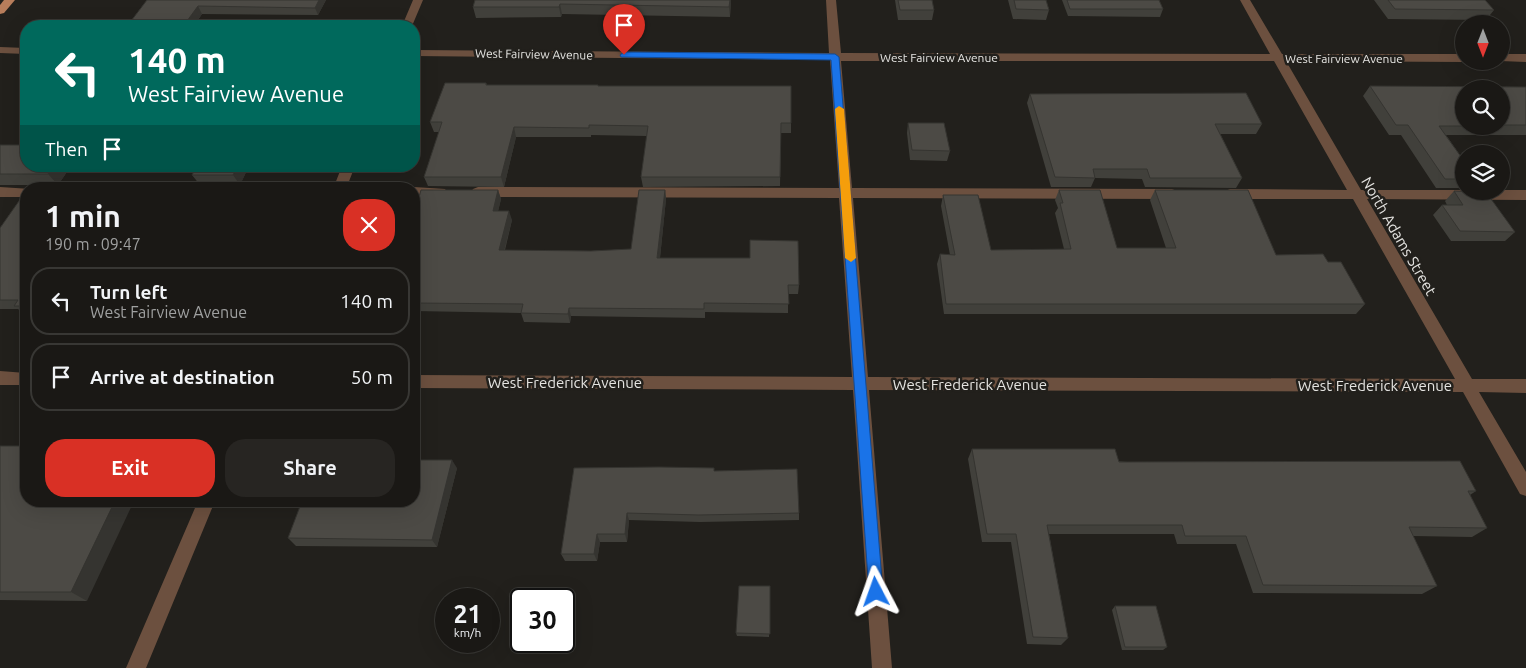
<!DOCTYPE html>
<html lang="en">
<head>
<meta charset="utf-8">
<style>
	body { margin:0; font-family:Ubuntu,sans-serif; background:#272522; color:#f1f3f6; height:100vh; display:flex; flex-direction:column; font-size:19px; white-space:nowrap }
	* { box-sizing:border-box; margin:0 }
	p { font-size:16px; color:#9fa0a0 }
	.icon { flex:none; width:28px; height:28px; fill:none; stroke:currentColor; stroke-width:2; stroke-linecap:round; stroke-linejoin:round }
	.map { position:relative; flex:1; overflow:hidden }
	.drawer { position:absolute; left:20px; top:182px; width:400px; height:325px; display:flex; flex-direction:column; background:#1a1815; border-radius:20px; box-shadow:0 5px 20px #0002,0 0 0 1px #383734 }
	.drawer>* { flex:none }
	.hud { position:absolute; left:20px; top:20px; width:400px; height:152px; border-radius:20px; box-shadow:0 5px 20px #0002,0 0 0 1px #383734; background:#00695c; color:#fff; overflow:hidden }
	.needle { width:32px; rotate:180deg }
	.fabs { position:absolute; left:1455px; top:15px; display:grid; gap:10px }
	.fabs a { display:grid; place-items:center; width:55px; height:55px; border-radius:50%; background:#1a1815; box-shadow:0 5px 20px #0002,0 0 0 1px #383734; font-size:25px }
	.speed { position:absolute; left:435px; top:588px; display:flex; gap:10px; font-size:25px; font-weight:700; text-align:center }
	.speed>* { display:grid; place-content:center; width:65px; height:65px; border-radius:50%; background:#1a1815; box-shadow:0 5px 20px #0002,0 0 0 1px #383734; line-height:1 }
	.speed small { font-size:12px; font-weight:400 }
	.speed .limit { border:2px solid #111; border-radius:8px; background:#fff; color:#111 }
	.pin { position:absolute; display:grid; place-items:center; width:42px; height:42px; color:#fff; margin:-51px -21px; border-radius:50% 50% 50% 0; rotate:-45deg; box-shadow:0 0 5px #0007 }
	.pin .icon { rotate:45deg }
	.me { position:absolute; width:55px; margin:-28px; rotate:356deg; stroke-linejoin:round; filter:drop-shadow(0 0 4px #0008) }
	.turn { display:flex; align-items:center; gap:18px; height:105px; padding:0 25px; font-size:22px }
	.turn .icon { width:65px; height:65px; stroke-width:2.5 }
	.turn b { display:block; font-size:35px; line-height:42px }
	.then { display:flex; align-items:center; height:48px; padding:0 25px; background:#0003; gap:10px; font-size:19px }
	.round { display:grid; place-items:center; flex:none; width:52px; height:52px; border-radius:20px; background:#272522 }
	.overview { display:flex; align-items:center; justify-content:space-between; height:85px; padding:0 25px }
	h1 { font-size:30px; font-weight:700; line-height:38px }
	.button { display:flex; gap:10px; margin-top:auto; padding:10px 25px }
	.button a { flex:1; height:58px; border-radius:20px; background:#d93025; color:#fff; font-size:20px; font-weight:700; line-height:58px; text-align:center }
	.button a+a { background:#272522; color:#f1f3f6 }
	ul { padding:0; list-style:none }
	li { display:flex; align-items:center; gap:15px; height:68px; margin:0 10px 8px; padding:0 15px; border:2px solid #383734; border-radius:20px }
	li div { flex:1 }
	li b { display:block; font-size:19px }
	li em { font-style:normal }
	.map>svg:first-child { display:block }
</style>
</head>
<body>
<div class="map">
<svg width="1526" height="668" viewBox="0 0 1526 668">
	<rect width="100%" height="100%" fill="#22201c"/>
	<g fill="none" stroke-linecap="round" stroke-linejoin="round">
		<path fill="#6c503f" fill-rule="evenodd" d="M413,0h10l-11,26h-10z
			M826,0h10l5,53 429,1 -30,-54h10l32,54h182v8l-178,-1 75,129h165v10l-159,-1 105,180h54v14l-47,-1 47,80v24l-6,-2 -57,-102 -594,-2 23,278h-20l-19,-278 -439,-2v-13l438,2 -13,-179 -361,-1 -5,-2 -2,-3 2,-3 5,-2 361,1 -9,-128 -416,-4v-6l415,3zM841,61h433l73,129 -117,-1 -5,2 -2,3 2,3 5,2h123l102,180 -587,-2 -15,-179 319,1 5,-2 2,-3 -2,-3 -5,-2 -320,-1z
			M0,47l26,1v6l-26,-1z
			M1501,54h25v8l-26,-1z
			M342,166h13l-9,23h-13z
			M0,187l31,2h-5v8h-26z
			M414,187l31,2 2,3 -2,3 -31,2v-8h-5z
			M0,371l26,2v12h-26z
			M198,501h17l-69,167h-20z"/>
		<path fill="#b77d5b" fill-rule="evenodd" d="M4,0h11l-11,13 -4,1v-9z"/>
	</g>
	<path fill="#41403b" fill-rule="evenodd" d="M147,0h179l-8,15 -116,-1 -8,12h-59l-4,-5z
		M475,0h256l-1,17 -168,-3 -1,3 -85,1 -3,-11z
		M895,0h37l2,10 -2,10h-34z
		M1008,0h38l3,10 -3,10 -33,-1z
		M1062,0h97l4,9 -3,8 -92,-1z
		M1374,0h111l9,10 -8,10 -98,-1z
		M486,83l1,2 111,1 193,37v10h-10l-1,53 -137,1 -2,-10 6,-41 -56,-1v2h-75l-12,50 -76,-1 -4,-9 15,-45h-5l-4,-10z
		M1370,86l156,1v48h-80l18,26v27h-28l-35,-53h-12l-26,-39zM1464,89h37v37h-37z
		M1030,94l232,30 -6,10h-36l22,44 -6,10 -91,-1 -3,-8 -47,-1 -4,9h-40l-24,-84z
		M908,123l42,28 -3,10 -37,-1 -3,-27z
		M0,145l71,21 -13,19h-58z
		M249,166l-9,19h-40l-8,-10z
		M498,190l3,9 -3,12 14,9 -7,30 86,1 40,-2 34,-59 1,9 -6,59 139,27 -1,9h-10v19l-83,-1v6l-134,-2 -1,7 -46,-1 -3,-9 -107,-2v-95z
		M1059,190l58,58h49l-16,-48 5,-10 121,65 52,7 37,42 -9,10h-412l-7,-50 3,-10 10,1 -9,-49 2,-11 48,55 73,-1 -9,-36 3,-5 -3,-8z
		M26,191v124h-1l-7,-6h-18v-81z
		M1454,191l61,41 -10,9h-54l-18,-26 9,-10h5l-2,-4z
		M0,446l87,155 -87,-1z
		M972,449l504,42 -6,4 17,33 -15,9 -59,-1 24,50 -15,8 -169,-1 -17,-49h-59l-3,-10h-125l19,104 -7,7 -34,-1 -16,-102h-29l-14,-83z
		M457,468l-20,79 -141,-1 -8,-8z
		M574,468h140v3l85,42v7l-99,2 -71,-2 -2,22h-27l-3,19h-32l-4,-7z
		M770,586l-1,51 -32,-1 -1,-3z
		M1115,606l52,41 -4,3h-41l-10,-40z"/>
	<path fill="#353430" d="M319,0h7l-8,15 -3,-7z
		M730,0h1l-1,17 -1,-10z
		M560,4l2,10 -1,3 -2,-10z
		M198,6l4,8 -8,12h-4l-3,-5z
		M514,127l2,10 -12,50 -3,-10z
		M54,166h17l-13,19 -10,-11z
		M238,166h11l-9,19 -7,-10z
		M498,190l3,9 -5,21 -3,-9z
		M665,190l1,9 -7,68 -2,-9z
		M509,211l3,9 -10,39 -3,-9z
		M569,308l2,8 -1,7 -2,-9z
		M452,460l5,8 -20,79 -5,-7z
		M115,501h19l-47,100 -16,-9z
		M627,513l2,7 -2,22 -2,-8z
		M597,534l3,8 -3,19 -3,-7z"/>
	<path fill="#4c4a45" stroke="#353430" d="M147,0h172l-4,8 -117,-2 -11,15h-56z
		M475,0h255l-1,7 -169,-3 -1,3h-86z
		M898,0h34l2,10h-34z
		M1014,0h32l3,10 -33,-1z
		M1067,0h92l4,9h-93z
		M1388,0h97l9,10 -99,-1z
		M445,83h41v2h112v1h193v37h-10l-1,54h-139l7,-51 -59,-1v3l-75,-1 -13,50h-77l18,-55h-12z
		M1370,86l156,1v38h-25v-36h-37v37h-25l25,35v18h-19l-37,-54h-12z
		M1246,93l16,31h-47l27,54h-92l-3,-9h-54l2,9 -40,-1 -25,-83z
		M908,123h36l6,28 -38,-1z
		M0,145h26v21h28l-6,8h-48z
		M197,166h41l-5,9h-41z
		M421,190h77l-5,21h16l-10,39 92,1 40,-2 8,-59h26l-8,68h93v-18l48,1 1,44h-11l1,19 -85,-1v6l-135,-1 -1,6 -47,-1 2,-9 -109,-1v-87z
		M1059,190h41l17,58h59l-21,-58h93l28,65 47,-1 5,8h13l24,42h-419l-6,-50 15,1 -12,-60h35l13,55 80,-1 -11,-46h3z
		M26,191v115h-12l4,-6h-18v-72z
		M1454,191l32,1 29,40 -55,-1 -18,-26h21z
		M0,446h26v55h89l-44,91h-71z
		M972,449h143l4,13 341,-1 16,30h-8l19,37 -78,-1 28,59 -174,-1 -17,-49h-61l-3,-11h-135l21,113 -35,-1 -17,-103h-29z
		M414,460h38l-20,80 -144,-2 14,-37h112z
		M659,467l55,1v3l83,-2 2,44 -100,2 -72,-2 -2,21h-28l-3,20h-33l13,-86z
		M739,586h31v48l-34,-1z
		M1115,606h41l11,41h-42z"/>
	<path fill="#1a73e8" stroke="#114b97" d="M624,52l211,2 4,3 44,535 -2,5 -5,2 -5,-2 -2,-5 -38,-532 -210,-3 -1,-2z"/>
	<path fill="#f59e0b" d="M839,106l5,3 12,149 -5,4 -6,-4 -10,-149z"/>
	<g text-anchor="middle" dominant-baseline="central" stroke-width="5" stroke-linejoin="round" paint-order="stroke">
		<g font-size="12" fill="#e5e4e1" stroke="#22201c">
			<text transform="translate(534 54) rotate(1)">West Fairview Avenue</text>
			<text x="939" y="57">West Fairview Avenue</text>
			<text x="1344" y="58">West Fairview Avenue</text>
		</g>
		<g font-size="15" fill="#e5e4e1" stroke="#22201c">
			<text transform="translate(1399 236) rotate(60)">North Adams Street</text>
			<text x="565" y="382">West Frederick Avenue</text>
			<text x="970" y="384">West Frederick Avenue</text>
			<text x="1375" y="385">West Frederick Avenue</text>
		</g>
	</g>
</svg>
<div class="fabs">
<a><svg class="needle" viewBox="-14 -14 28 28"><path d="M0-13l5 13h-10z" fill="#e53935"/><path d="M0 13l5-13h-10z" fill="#9fa0a0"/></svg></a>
<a><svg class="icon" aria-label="search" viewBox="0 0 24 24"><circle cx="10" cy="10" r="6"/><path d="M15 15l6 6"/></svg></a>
<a><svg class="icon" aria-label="layers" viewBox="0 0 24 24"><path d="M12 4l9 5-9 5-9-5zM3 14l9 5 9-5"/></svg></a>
</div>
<div class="speed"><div>21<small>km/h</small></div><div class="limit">30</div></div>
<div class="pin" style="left:624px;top:55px;background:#d93025"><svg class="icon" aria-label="arrive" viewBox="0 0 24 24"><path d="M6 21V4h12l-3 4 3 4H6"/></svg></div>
<svg class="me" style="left:876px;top:592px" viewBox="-20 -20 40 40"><path d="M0-17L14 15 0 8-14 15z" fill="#1a73e8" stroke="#fff" stroke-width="4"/></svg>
<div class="hud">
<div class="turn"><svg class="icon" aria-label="left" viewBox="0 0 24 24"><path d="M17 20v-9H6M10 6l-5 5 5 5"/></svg><div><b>140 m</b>West Fairview Avenue</div></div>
<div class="then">Then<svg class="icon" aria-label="arrive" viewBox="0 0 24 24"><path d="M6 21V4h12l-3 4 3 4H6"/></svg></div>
</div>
<section class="drawer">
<div class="overview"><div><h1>1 min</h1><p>190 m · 09:47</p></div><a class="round" style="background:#d93025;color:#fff"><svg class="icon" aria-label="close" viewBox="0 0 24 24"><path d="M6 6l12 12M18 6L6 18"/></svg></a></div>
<ul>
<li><svg class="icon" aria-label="left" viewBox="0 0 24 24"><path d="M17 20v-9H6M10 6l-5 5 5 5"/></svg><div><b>Turn left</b><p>West Fairview Avenue</p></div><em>140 m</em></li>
<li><svg class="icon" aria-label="arrive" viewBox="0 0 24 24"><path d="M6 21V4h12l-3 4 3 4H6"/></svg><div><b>Arrive at destination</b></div><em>50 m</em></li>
</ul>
<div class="button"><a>Exit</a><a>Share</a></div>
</section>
</div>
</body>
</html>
